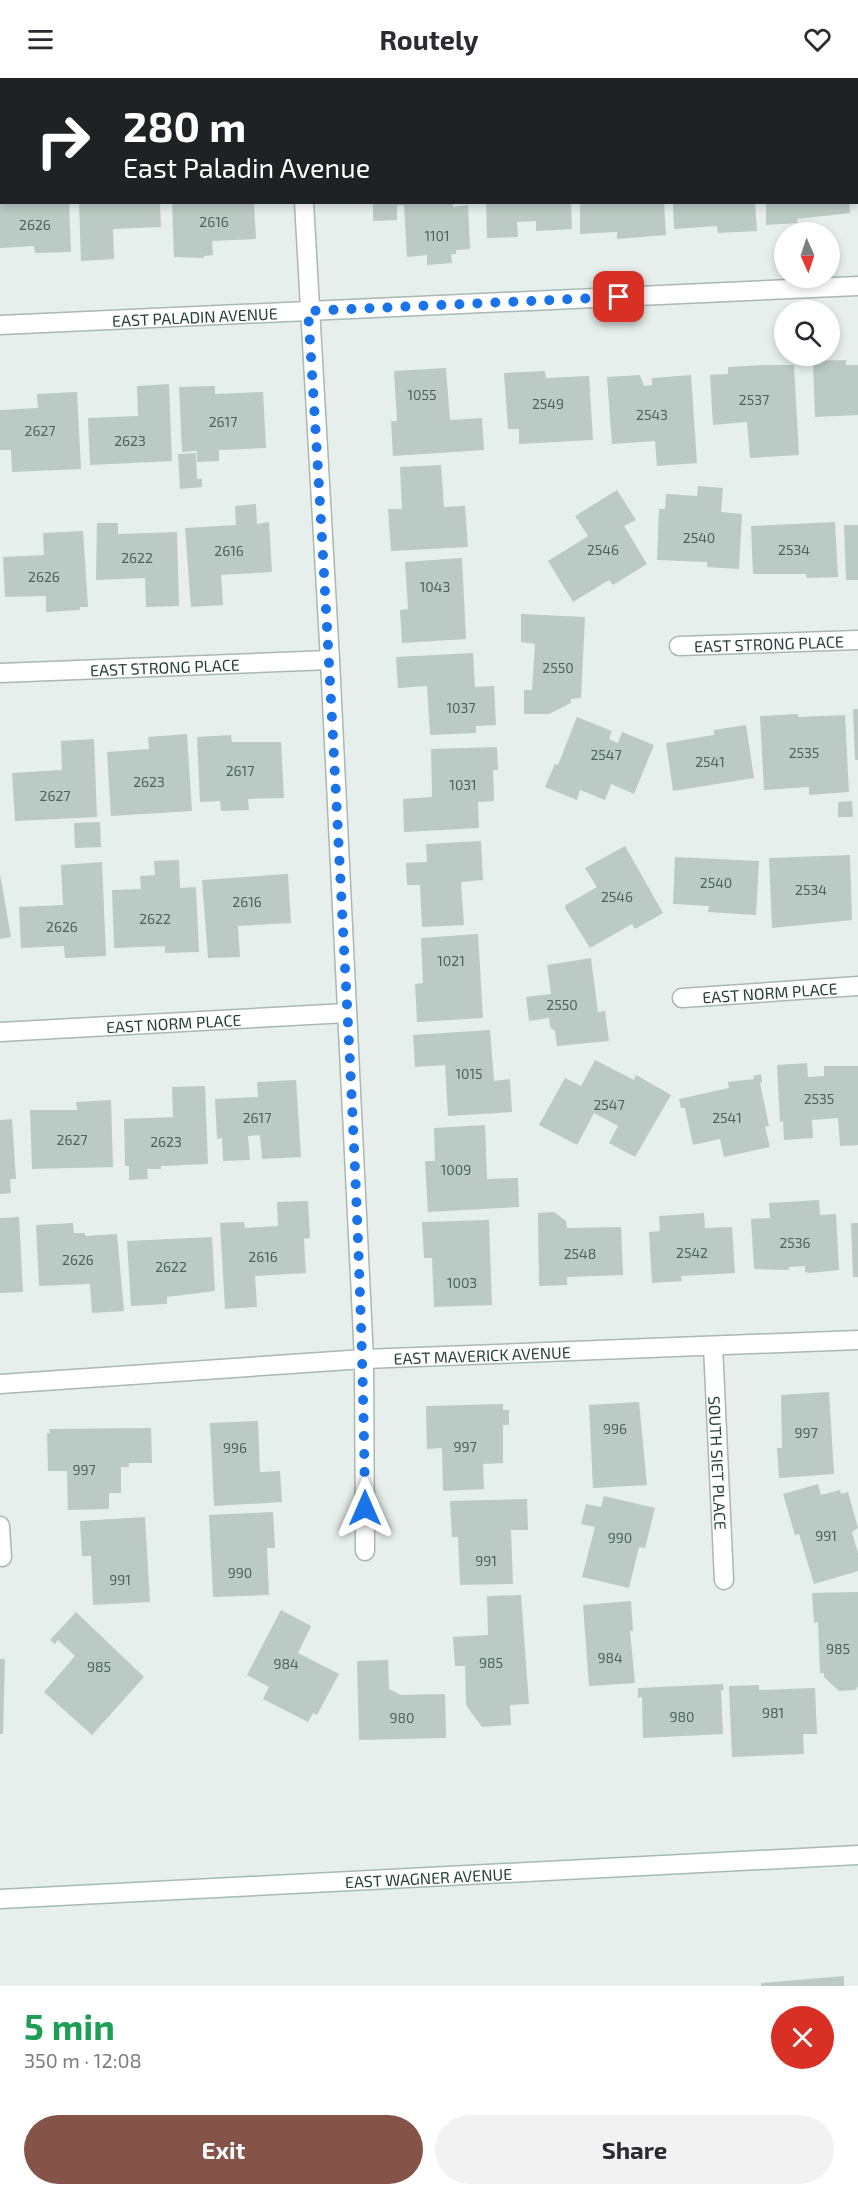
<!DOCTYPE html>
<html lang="en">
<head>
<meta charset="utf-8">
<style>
	body { margin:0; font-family:"Exo 2",sans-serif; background:#f2f2f3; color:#2b2b33; height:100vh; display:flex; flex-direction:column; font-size:22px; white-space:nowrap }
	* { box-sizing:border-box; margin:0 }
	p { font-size:20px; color:#7c7c81 }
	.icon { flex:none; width:33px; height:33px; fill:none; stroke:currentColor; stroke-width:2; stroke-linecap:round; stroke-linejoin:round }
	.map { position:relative; height:1908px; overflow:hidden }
	.sheet { display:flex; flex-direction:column; background:#fff; flex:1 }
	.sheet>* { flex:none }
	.top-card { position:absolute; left:0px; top:0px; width:858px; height:126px; box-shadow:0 3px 9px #0003; background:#202124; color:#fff; overflow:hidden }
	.needle { width:39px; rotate:177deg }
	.tools { position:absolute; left:774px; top:144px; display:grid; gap:12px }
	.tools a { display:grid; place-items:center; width:66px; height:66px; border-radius:50%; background:#fff; box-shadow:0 3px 9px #0003; font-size:30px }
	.pin { position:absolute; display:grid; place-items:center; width:51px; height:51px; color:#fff; margin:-26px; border-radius:12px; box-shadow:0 3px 9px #0006 }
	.me { position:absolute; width:66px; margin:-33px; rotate:0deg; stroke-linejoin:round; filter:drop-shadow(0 0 4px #0008) }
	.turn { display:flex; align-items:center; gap:21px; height:126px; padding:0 24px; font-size:27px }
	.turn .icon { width:78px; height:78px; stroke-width:2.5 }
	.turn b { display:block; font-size:42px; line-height:51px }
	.round { display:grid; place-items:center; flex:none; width:63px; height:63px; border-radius:32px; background:#f2f2f3 }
	.head { display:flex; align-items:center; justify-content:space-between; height:102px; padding:0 24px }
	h1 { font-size:36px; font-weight:700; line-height:45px; color:#1e9e55 }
	.cta { display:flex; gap:12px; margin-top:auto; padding:12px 24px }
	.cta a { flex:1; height:69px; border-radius:36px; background:#855347; color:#fff; font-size:24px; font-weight:700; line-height:69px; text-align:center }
	.cta a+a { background:#f2f2f3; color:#2b2b33 }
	header { display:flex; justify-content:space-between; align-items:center; height:78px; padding:0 24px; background:#fff; font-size:27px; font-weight:700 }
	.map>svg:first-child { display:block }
</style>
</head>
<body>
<header><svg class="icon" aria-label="menu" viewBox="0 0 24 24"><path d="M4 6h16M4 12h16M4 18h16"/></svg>Routely<svg class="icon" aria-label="heart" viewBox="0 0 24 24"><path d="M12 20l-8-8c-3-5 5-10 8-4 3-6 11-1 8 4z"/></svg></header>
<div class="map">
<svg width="858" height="1908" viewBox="0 0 858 1908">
	<rect width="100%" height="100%" fill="#e6efeb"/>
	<path fill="#bbcac4" d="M0,124h69l2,50 -36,1 -1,-7 -34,2z
		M79,124h81l1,25 -48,2 1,30 -33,2z
		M172,124h82l2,37 -44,2 1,14 -9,1v2l-30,-1z
		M373,124h80v5l15,-2 2,44 -14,1v4h-5l1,9 -25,2v-10l-20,2 -3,-52h-7v15l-24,1z
		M486,124h85l1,27 -36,2v-10l-19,1 1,15 -31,1z
		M580,124h84l2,33 -49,4v-7l-37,2z
		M673,124h82l2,29 -39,2 -1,-7 -43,3z
		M766,124h83l1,11 -53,6 1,4 -32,2z
		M846,282v5h12v50l-43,2 -2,-56z
		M764,287h30l5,90 -49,3 -3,-36 -34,3 -3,-50 18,-1v-7z
		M446,290l4,52 32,-2 2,32 -91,6 -2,-35h6l-3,-50z
		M545,293l1,7 43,-2 4,64 -74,4v-15h-11l-4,-56z
		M640,297l4,11 8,-1v-7l39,-3 6,88 -40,3 -2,-25 -43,3 -5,-67z
		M169,306l3,77 -82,4 -2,-47 50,-2 -1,-30z
		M215,308v8l48,-2 3,56 -47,2v11l-22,1v-11l-15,1 -3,-65z
		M77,314l4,77 -69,3 -1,-22h-11v-40l38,-2 -1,-14z
		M196,375l1,26h5v8l-22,2 -2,-35z
		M441,387l3,42 21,-1 3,41 -77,4 -3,-42h14l-2,-42z
		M698,408l25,2 -2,24 21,2 -3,55 -32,-2v-5l-50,-2 2,-51h6l1,-15 31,2z
		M617,412l19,30 -12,6 23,38 -34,21 -4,-5 -36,22 -25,-41 40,-25 -13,-20z
		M256,426l1,20 12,-2 3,50 -51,3 2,30 -32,2 -6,-79 51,-3 -1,-19z
		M835,444l3,55 -31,1 -1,-4h-53l-2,-48z
		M97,445h21v11l59,-2 2,74 -33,1 -1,-29 -49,2z
		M844,447h14v55h-12z
		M83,453l5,76h-8v3l-34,2v-16l-41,1 -2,-40 41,-2 -1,-22z
		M462,480l4,81 -64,4 -2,-33 8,-1 -3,-47z
		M521,536l64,3 -4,81 -10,1v4l-22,11h-25v-24h8l3,-46 -14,-2z
		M473,575l2,34 19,-1 2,39 -20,1v7l-46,2 -3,-49 -29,2 -2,-31z
		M853,631h5v51h-3z
		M798,636v3l47,-2 4,77 -40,3v-8l-45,3 -4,-74z
		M577,639l35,14 -3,8 9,4 4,-11 32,13 -20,49 -23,-10 -6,16 -25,-10 -3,10 -32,-13 10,-23 3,1z
		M746,647l8,53 -81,13 -7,-48 48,-8v-5z
		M187,656l5,77 -81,5 -4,-64 42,-3 -1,-12z
		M231,657l1,7h49l3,56 -36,1 1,11 -28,1 -1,-10 -20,1 -3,-65z
		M94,661l3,78 -82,4 -3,-48 50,-3 -1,-29z
		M497,669l1,23h-5l1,31 -16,1 1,26 -75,4 -1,-33 29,-2 -1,-48z
		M852,723l1,16h-15v-15z
		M100,744l1,25 -26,1 -1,-25z
		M481,763l2,39 -22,2 3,43 -42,2 -2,-42h-13l-1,-22 21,-1 -1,-18z
		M625,768l38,67 -28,16 -3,-5 -42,24 -25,-40 1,-3 31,-18 -12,-19z
		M850,777l2,65 -80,8 -3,-70z
		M675,779l84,4 -3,54 -48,-3 1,-6 -36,-2z
		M179,782l1,28 16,-1 3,65 -34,1v-7l-51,2 -2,-58 29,-1 -1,-13 15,-1 -1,-14z
		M102,784l4,94 -41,2 -1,-12 -43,2 -2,-41 44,-2 -2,-40z
		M0,796l11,63 -11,2z
		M288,796l3,49 -53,3 2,31 -32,1 -6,-78z
		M478,856l5,84 -66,4 -2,-38 8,-1 -2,-45z
		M591,880l7,54 7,-1 4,30 -52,5 -2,-15 -5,-4 -1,-9 -20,3 -3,-24 25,-3 -4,-29z
		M490,952l4,51 16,-2 2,33 -64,4 -3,-51 -30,2 -2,-32z
		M595,982l39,20 2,-5 35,20 -36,62 -26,-14 9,-17 -24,-13 -17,32 -38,-20 26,-47 16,8z
		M807,985l1,14 16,-1v-10h34v79l-18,1 -2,-28 -26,2 1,18 -29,2 -1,-19 -3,1 -3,-57z
		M761,996l1,8 -2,1 9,43 -4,1 5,20 -46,10 -4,-18 -27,6 -8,-37h-4l-2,-9 50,-11 -1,-6 26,-3 -1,-3z
		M296,1002l5,77 -39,2 -2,-24 -12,1 2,24 -27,1 -1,-23 -5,1 -2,-40 43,-2 -1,-15z
		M205,1008l3,78 -47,2v3h-14l1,10 -19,1v-14h-4l-1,-47 49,-2 -1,-30z
		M111,1022l2,67 -81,2 -2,-59h47l-1,-8z
		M12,1041l4,60h-6l1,14 -11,1v-74z
		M485,1047l2,54 31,-1 1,29 -91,5 -3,-51h10l-1,-33z
		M819,1122l1,15 16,-1 3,56 -30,3 -4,-1v-6l-16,1v3l-35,-1 -3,-50 19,-1 -1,-15z
		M308,1123l2,37 -6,1 2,34 -51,3 2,31 -32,2 -5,-86 24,-1 1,6 33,-2 -1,-24z
		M554,1134l12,9 1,7 54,-1 2,48 -56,2v8l-28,1 -1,-73z
		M704,1135l1,15 27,-1 3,46 -54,3 1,5 -30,2 -3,-51 11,-1 -1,-15z
		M19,1139l4,75 -23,1v-75z
		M489,1142l3,85 -58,2 -2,-49h-8l-2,-36z
		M73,1145l1,10h11v3l32,-2 7,77 -32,2 -2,-29 -51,2 -3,-61z
		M851,1145h7v54h-5z
		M212,1159l3,54 -48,6v7l-36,2 -4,-65z
		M829,1314l5,82 -55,4 -2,-30h5l-1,-53z
		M639,1324l8,83 -54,3 -4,-83z
		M503,1326v6h6v15h-6v38l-20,1 1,25 -41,2 -1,-43 -15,1 -1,-43z
		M258,1343l2,51 20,-1 2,31 -68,4 -4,-83z
		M151,1350l1,35h-23v4h-8v26h-12v16l-41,1 -1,-39h-19l-1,-38h3l-1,-4z
		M818,1406l3,11 19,-5 1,4 7,-2 10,36 -6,4 6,21v18l-44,13 -15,-50 -4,1 -12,-41z
		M604,1418l51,12 -10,40 -6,-1 -10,41 -47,-11 13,-50 -14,-3 5,-20 15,3z
		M527,1421l1,31h-17l2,54 -53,1 -2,-48h-6l-2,-36z
		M273,1434l2,36h-8l2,47 -56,2 -4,-82z
		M145,1439l5,85 -57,3 -2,-49h-9l-2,-35z
		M858,1514v94l-2,4 -17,1 -15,-14v-4h-4l-2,-51 -4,1 -2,-30z
		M521,1517l8,109 -19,1 1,20 -29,2 -16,-22 -1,-39h-10l-2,-29 35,-2 -1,-39z
		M631,1523l2,30h-3l5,52 -46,3 -6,-81z
		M281,1532l30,16 -13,27 41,21 -22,41 -4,-2 -5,9 -45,-23 6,-12 -22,-12z
		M76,1534l68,65 -52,58 -48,-43 31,-36 -17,-16 -3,4 -5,-4z
		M0,1581h5l-2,75h-3z
		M388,1582l1,29 12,6 44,-1 1,44 -87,2 -2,-79z
		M723,1606l1,6h-3l2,44 -80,4 -1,-41 -4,1v-10z
		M759,1607v5l56,-2 2,46h-14l1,20 -72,3 -3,-71z
		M844,1898v10h-83v-3z"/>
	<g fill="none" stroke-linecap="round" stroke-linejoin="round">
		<g stroke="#a8b8b2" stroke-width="21">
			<g id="street">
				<path d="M298,0v2"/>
				<path d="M304,124l26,458 34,699 1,192"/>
				<path id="s1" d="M0,247l858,-39"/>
				<path id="s2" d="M679,568l179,-6"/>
				<path id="s3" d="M0,595l330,-13"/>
				<path id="s4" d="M682,920l176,-12"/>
				<path id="s5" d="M0,954l347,-19"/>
				<path id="s6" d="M713,1268l11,234"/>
				<path id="s7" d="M0,1306l364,-25 494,-19"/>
				<path d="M0,1448l2,31"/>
			</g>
		</g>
		<g stroke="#a4bbb3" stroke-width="21">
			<g id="secondary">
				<path id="s8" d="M0,1821l858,-44"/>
			</g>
		</g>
		<use href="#street" stroke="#fff" stroke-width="18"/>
		<use href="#secondary" stroke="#fff" stroke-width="18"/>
	</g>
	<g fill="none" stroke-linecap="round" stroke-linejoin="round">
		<path stroke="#1a73e8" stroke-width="10" stroke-dasharray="0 18" d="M365,1430c-2,-187 -11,-373 -21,-560 -11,-212 -22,-425 -36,-637l311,-14"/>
	</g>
	<g text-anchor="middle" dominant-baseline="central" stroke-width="6" stroke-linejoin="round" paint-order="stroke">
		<g font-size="14" fill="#4a645c">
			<text x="214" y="143">2616</text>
			<text x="35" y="146">2626</text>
			<text x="437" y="157">1101</text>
			<text x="422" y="316">1055</text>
			<text x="754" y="321">2537</text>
			<text x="548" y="325">2549</text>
			<text x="652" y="336">2543</text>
			<text x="223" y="343">2617</text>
			<text x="40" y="352">2627</text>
			<text x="130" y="362">2623</text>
			<text x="699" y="459">2540</text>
			<text x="603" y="471">2546</text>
			<text x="794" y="471">2534</text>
			<text x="229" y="472">2616</text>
			<text x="137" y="479">2622</text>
			<text x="44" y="498">2626</text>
			<text x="435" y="508">1043</text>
			<text x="558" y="589">2550</text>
			<text x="461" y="629">1037</text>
			<text x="804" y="674">2535</text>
			<text x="606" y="676">2547</text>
			<text x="710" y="683">2541</text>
			<text x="240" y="692">2617</text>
			<text x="149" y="703">2623</text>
			<text x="463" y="706">1031</text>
			<text x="55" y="717">2627</text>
			<text x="716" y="804">2540</text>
			<text x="811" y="811">2534</text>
			<text x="617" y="818">2546</text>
			<text x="247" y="823">2616</text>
			<text x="155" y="840">2622</text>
			<text x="62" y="848">2626</text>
			<text x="451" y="882">1021</text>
			<text x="562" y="926">2550</text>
			<text x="469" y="995">1015</text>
			<text x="819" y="1020">2535</text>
			<text x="609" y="1026">2547</text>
			<text x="257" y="1039">2617</text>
			<text x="727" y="1039">2541</text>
			<text x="72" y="1061">2627</text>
			<text x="166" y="1063">2623</text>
			<text x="456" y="1091">1009</text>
			<text x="795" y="1164">2536</text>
			<text x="692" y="1174">2542</text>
			<text x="580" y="1175">2548</text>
			<text x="263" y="1178">2616</text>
			<text x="78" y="1181">2626</text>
			<text x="171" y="1188">2622</text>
			<text x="462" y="1204">1003</text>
			<text x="615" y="1350">996</text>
			<text x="806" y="1354">997</text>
			<text x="465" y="1368">997</text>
			<text x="235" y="1369">996</text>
			<text x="84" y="1391">997</text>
			<text x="826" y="1457">991</text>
			<text x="620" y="1459">990</text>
			<text x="486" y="1482">991</text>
			<text x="240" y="1494">990</text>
			<text x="120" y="1501">991</text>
			<text x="838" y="1570">985</text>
			<text x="610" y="1579">984</text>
			<text x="491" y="1584">985</text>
			<text x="286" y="1585">984</text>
			<text x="99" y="1588">985</text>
			<text x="773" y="1634">981</text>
			<text x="682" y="1638">980</text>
			<text x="402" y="1639">980</text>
		</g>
		<g font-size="16" fill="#24423a" stroke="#f7fbf9">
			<text stroke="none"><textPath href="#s1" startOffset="195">EAST PALADIN AVENUE</textPath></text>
			<text stroke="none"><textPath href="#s2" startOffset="90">EAST STRONG PLACE</textPath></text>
			<text stroke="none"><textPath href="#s3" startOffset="165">EAST STRONG PLACE</textPath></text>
			<text stroke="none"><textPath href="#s4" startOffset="88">EAST NORM PLACE</textPath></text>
			<text stroke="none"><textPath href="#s5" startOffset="174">EAST NORM PLACE</textPath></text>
			<text stroke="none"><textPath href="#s7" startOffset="483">EAST MAVERICK AVENUE</textPath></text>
			<text stroke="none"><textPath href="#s6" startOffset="117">SOUTH SIET PLACE</textPath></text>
			<text stroke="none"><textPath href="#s8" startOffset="429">EAST WAGNER AVENUE</textPath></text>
		</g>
	</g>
</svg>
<div class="tools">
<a><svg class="needle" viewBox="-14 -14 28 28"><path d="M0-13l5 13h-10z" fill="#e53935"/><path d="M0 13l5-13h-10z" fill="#7c7c81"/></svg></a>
<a><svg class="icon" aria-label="search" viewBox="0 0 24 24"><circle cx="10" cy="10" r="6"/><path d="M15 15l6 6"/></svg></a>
</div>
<div class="pin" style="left:619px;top:219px;background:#d93025"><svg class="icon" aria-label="arrive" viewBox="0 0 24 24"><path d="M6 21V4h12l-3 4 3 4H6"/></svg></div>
<svg class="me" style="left:365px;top:1430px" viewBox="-20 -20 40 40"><path d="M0-17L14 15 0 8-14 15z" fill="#1a73e8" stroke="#fff" stroke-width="4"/></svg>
<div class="top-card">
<div class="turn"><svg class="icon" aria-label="right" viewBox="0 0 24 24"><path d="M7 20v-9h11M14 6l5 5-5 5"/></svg><div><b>280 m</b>East Paladin Avenue</div></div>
</div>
</div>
<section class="sheet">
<div class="head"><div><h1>5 min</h1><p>350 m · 12:08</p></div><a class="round" style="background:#d93025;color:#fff"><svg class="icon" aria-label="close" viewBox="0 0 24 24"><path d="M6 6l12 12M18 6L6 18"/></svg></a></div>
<div class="cta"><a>Exit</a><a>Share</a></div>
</section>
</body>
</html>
